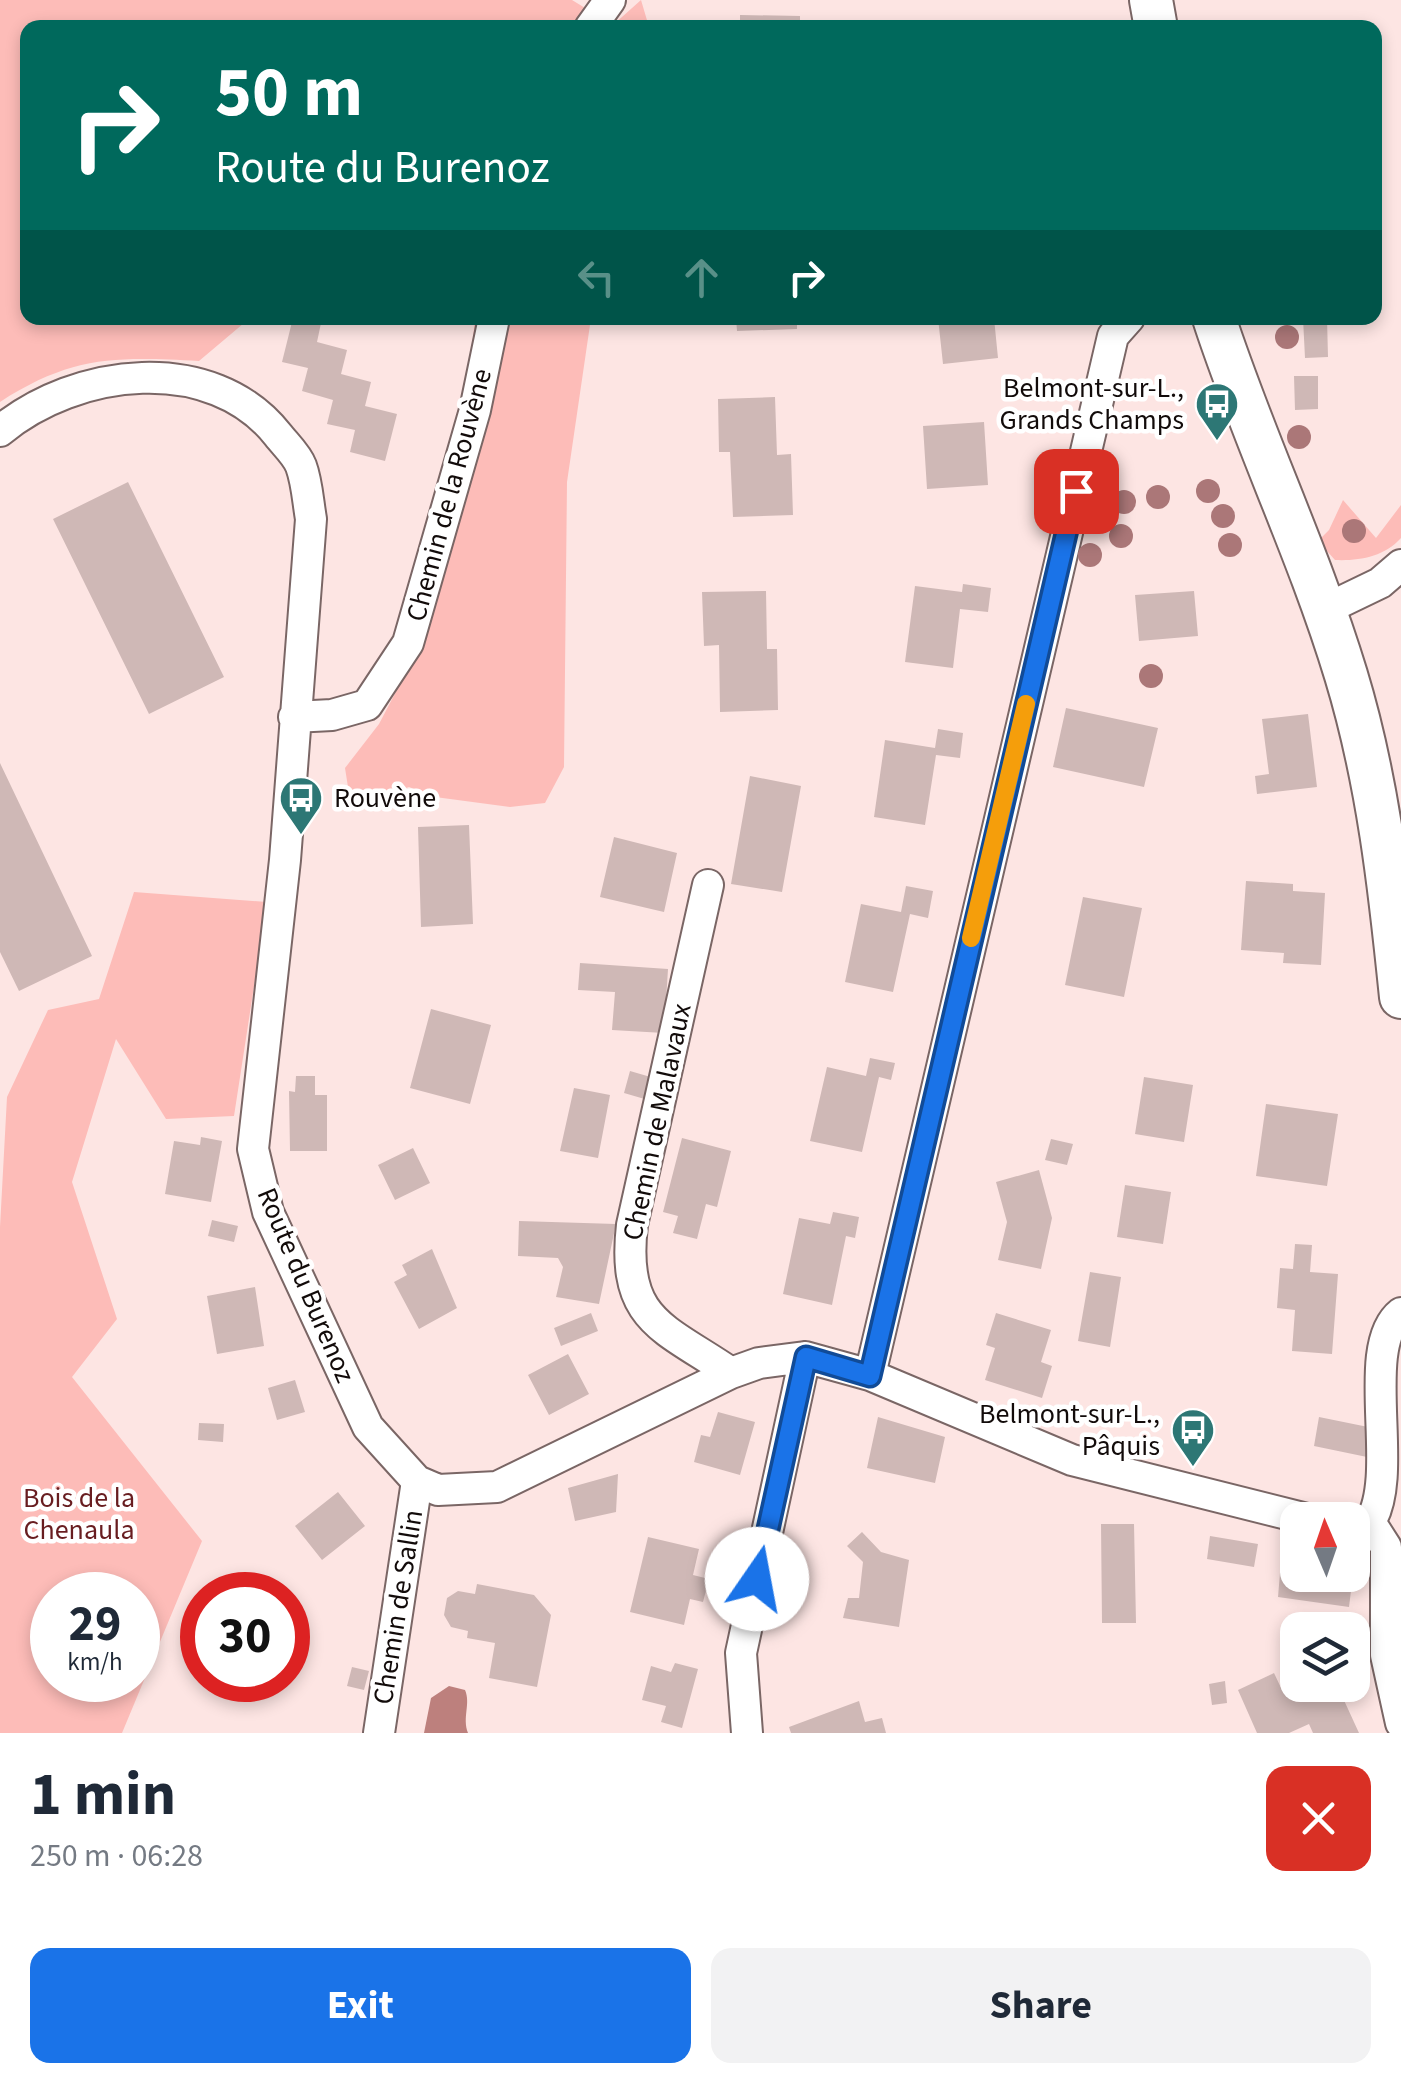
<!DOCTYPE html>
<html lang="en">
<head>
<meta charset="utf-8">
<style>
	body { margin:0; font-family:"Source Sans 3",sans-serif; background:#f2f2f3; color:#1f2937; height:100vh; display:flex; flex-direction:column; font-size:38px; white-space:nowrap }
	* { box-sizing:border-box; margin:0 }
	p { font-size:32px; color:#747a83 }
	.icon { flex:none; width:55px; height:55px; fill:none; stroke:currentColor; stroke-width:2; stroke-linecap:round; stroke-linejoin:round }
	.map { position:relative; height:1733px; overflow:hidden }
	.drawer { display:flex; flex-direction:column; background:#fff; flex:1 }
	.drawer>* { flex:none }
	.banner { position:absolute; left:20px; top:20px; width:1362px; height:305px; border-radius:20px; box-shadow:0 5px 15px #0003; background:#00695c; color:#fff; overflow:hidden }
	.needle { width:65px; rotate:358deg }
	.fabs { position:absolute; left:1280px; top:1502px; display:grid; gap:20px }
	.fabs a { display:grid; place-items:center; width:90px; height:90px; border-radius:20px; background:#fff; box-shadow:0 5px 15px #0003; font-size:50px }
	.speed { position:absolute; left:30px; top:1572px; display:flex; gap:20px; font-size:50px; font-weight:700; text-align:center }
	.speed>* { display:grid; place-content:center; width:130px; height:130px; border-radius:50%; background:#fff; box-shadow:0 5px 15px #0003; line-height:1 }
	.speed small { font-size:25px; font-weight:400 }
	.speed .limit { border:15px solid #d22; background:#fff; color:#111 }
	.pin { position:absolute; display:grid; place-items:center; width:85px; height:85px; color:#fff; margin:-42px; border-radius:20px; box-shadow:0 5px 15px #0006 }
	.me { position:absolute; width:110px; margin:-55px; rotate:12deg; stroke-linejoin:round; filter:drop-shadow(0 0 8px #0008) }
	.turn { display:flex; align-items:center; gap:35px; height:210px; padding:0 30px; font-size:45px }
	.turn .icon { width:130px; height:130px; stroke-width:2.5 }
	.turn b { display:block; font-size:70px; line-height:85px }
	.lanes { display:flex; align-items:center; height:95px; padding:0 30px; background:#0003; justify-content:center; gap:50px; direction:ltr }
	.lanes .off { opacity:.35 }
	.round { display:grid; place-items:center; flex:none; width:105px; height:105px; border-radius:20px; background:#f2f2f3 }
	.overview { display:flex; align-items:center; justify-content:space-between; height:170px; padding:0 30px }
	h1 { font-size:60px; font-weight:700; line-height:75px }
	.primary-button { display:flex; gap:20px; margin-top:auto; padding:20px 30px }
	.primary-button a { flex:1; height:115px; border-radius:20px; background:#1a73e8; color:#fff; font-size:40px; font-weight:700; line-height:115px; text-align:center }
	.primary-button a+a { background:#f2f2f3; color:#1f2937 }
	.map>svg:first-child { display:block }
</style>
</head>
<body>
<div class="map">
<svg width="1401" height="1733" viewBox="0 0 1401 1733">
	<rect width="100%" height="100%" fill="#fde5e3"/>
	<path fill="#fdbcb8" fill-rule="evenodd" d="M0,0h572l41,25 28,-25 8,27 -621,1v290h222l-51,43c-83,-4 -126,-6 -199,41z
		M475,318h116l-24,164 -3,285 -19,36 -35,4 -75,-10 -26,-10 -58,19 -6,-38 34,-44 44,-84 29,-94z
		M1343,500l33,38 25,-33v33c-17,19 -42,23 -66,22l-17,-19 11,-11z
		M134,892l133,10 -33,214 -68,3 -50,-80 -44,143 45,137 -45,58 130,164 -80,192h-122v-506l7,-130 41,-87 51,-11zM52,1595h86v85h-86z"/>
	<path fill="#bd807d" d="M449,1686l16,4c6,14 -3,27 3,43h-44l7,-35z"/>
	<path fill="#cfb8b6" d="M740,15l60,1v12h-60z
		M293,318l28,5 -4,19 30,8 -6,24 30,8 -6,24 32,8 -12,47 -35,-9 5,-22 -28,-6 6,-24 -31,-9 6,-23 -26,-6z
		M736,318h61v11l-60,2z
		M938,318h56l4,40 -55,6z
		M1303,318h24l1,39 -23,1z
		M1294,376h24v33l-23,1z
		M775,397l2,58 14,-1 2,61 -60,2 -3,-65h-11l-1,-53z
		M984,422l4,63 -61,4 -4,-63z
		M128,482l96,195 -75,37 -96,-195z
		M963,584l28,4 -3,24 -28,-3 -7,59 -48,-6 10,-76 47,6z
		M766,591l1,58h10l1,61 -58,2 -1,-67 -15,1 -2,-54z
		M1194,591l4,45 -59,5 -4,-46z
		M1066,708l92,20 -14,59 -91,-20z
		M1308,714l9,73 -60,7 -2,-18 14,-2 -7,-55z
		M938,729l25,4 -3,25 -24,-3 -11,70 -51,-8 11,-77 50,8z
		M0,763l92,193 -73,35 -19,-39z
		M750,776l51,10 -19,106 -51,-8z
		M469,825l4,99 -52,3 -3,-100z
		M614,837l63,16 -13,59 -64,-15z
		M1246,881l47,3v7l32,2 -4,72 -38,-2 1,-10 -43,-3z
		M906,886l27,5 -5,27 -18,-4 -17,78 -48,-10 16,-78 40,8z
		M1083,897l59,11 -18,89 -59,-12z
		M580,963l88,6 -4,64 -52,-3 3,-38 -37,-2z
		M431,1009l60,16 -21,79 -60,-16z
		M870,1058l25,5 -4,17 -12,-3 -17,75 -52,-11 17,-74 39,9z
		M630,1071l24,7 -6,22 -24,-7z
		M296,1076h19v19h12v56h-37l-1,-60 6,1z
		M1144,1077l49,8 -9,57 -49,-8z
		M574,1088l36,7 -12,63 -38,-7z
		M1266,1104l72,10 -11,72 -71,-10z
		M201,1137l21,4 -11,61 -46,-8 9,-53 26,4z
		M682,1138l49,13 -14,56 -11,-3 -9,35 -24,-6 5,-17 -15,-4z
		M1051,1139l22,5 -6,21 -22,-5z
		M413,1148l17,35 -35,17 -17,-35z
		M1039,1170l13,48 -11,51 -43,-9 9,-38 -11,-40z
		M1125,1185l46,7 -8,52 -46,-7z
		M833,1212l26,5 -4,21 -9,-2 -14,69 -49,-11 16,-76 31,6z
		M212,1220l26,6 -4,16 -26,-6z
		M519,1221l97,3 -17,80 -43,-7 7,-30 -5,-9 -40,-2z
		M1295,1244l17,1 -2,27 28,2 -6,80 -40,-3 3,-41 -18,-2 3,-40 13,1z
		M432,1249l25,59 -38,21 -25,-47 13,-7 -5,-10z
		M1090,1272l31,5 -11,70 -32,-6z
		M255,1287l9,59 -47,8 -10,-58z
		M591,1313l7,18 -37,15 -7,-18z
		M996,1313l55,17 -10,32 11,4 -10,32 -57,-18 10,-32 -9,-3z
		M568,1354l21,40 -40,21 -21,-40z
		M295,1380l10,32 -28,8 -9,-32z
		M718,1412l37,10 -15,53 -46,-13 7,-27 9,2z
		M878,1417l67,20 -10,46 -68,-15z
		M1319,1417l54,11 -6,29 -53,-11z
		M199,1423l25,1 -1,18 -25,-2z
		M618,1474l-2,38 -41,9 -7,-33z
		M338,1492l27,34 -43,34 -27,-34z
		M1101,1524h33l2,99h-34z
		M862,1532l19,20 28,8 -10,67 -56,-9 5,-20h11l4,-36 -16,-16z
		M1210,1536l48,8 -4,23 -47,-8z
		M648,1537l51,12 -6,26 16,4 -6,23 -13,-3 -6,26 -54,-13z
		M1280,1573l73,2 -4,32 -71,-10z
		M477,1584l57,11 17,20 -14,72 -48,-9 6,-35 -28,-5 1,-7 -17,-4 -7,-12 3,-17 11,-7 17,3z
		M288,1618l20,6 -13,45 -7,-2z
		M675,1663l23,6 -16,59 -21,-6 5,-16 -24,-6 9,-34 20,6z
		M352,1667l17,4 -5,19 -17,-4z
		M1274,1673l8,17 16,-7 6,7 33,-5 22,48h-46l-4,-9 -20,9h-32l-19,-43z
		M1225,1681l2,22 -15,2 -3,-21z
		M859,1701l6,21 17,-4 4,15h-95l-2,-6z"/>
	<g fill="none" stroke-linecap="round" stroke-linejoin="round">
		<g stroke="#7a6665" stroke-width="34">
			<path id="street" d="M590,28l20,-28
				M0,431c75,-63 212,-80 278,4 7,9 19,20 23,31 6,16 7,36 10,53l-26,341 -32,289 15,63 100,215 49,54 21,9 59,-3 234,-114 28,-10 46,-6 65,18 202,85 239,60
				M1324,610l56,-27 21,-18
				M294,717l38,-2 35,-10 41,-62 67,-233 19,-92
				M708,885l-76,340c-11,96 32,102 99,148
				M870,1375l243,-1039 16,-18
				M1370,1522c31,-49 -12,-175 31,-209
				M1370,1522l16,25v108l15,68
				M379,1733l38,-252
				M747,1733l-6,-80 64,-296"/>
		</g>
		<g stroke="#7a6665" stroke-width="46">
			<path id="secondary" d="M1151,0l5,28
				M1214,318c39,120 95,235 132,357 32,105 44,213 55,322"/>
		</g>
		<use href="#street" stroke="#fff" stroke-width="30"/>
		<use href="#secondary" stroke="#fff" stroke-width="42"/>
	</g>
	<g fill="#ab7778">
		<circle cx="1287" cy="337" r="12"/>
		<circle cx="1299" cy="437" r="12"/>
		<circle cx="1208" cy="491" r="12"/>
		<circle cx="1158" cy="497" r="12"/>
		<circle cx="1124" cy="502" r="12"/>
		<circle cx="1101" cy="515" r="12"/>
		<circle cx="1223" cy="516" r="12"/>
		<circle cx="1354" cy="531" r="12"/>
		<circle cx="1121" cy="536" r="12"/>
		<circle cx="1230" cy="545" r="12"/>
		<circle cx="1090" cy="555" r="12"/>
		<circle cx="1151" cy="676" r="12"/>
	</g>
	<g fill="none" stroke-linecap="round" stroke-linejoin="round">
		<g stroke="#114b97" stroke-width="25">
			<path id="route" d="M757,1579l49,-222 64,19 206,-885"/>
		</g>
		<use href="#route" stroke="#1a73e8" stroke-width="18"/>
		<path stroke="#f59e0b" stroke-width="18" d="M971,938l55,-234"/>
	</g>
	<defs>
		<g id="bus-pin" transform="scale(2.25)"><path d="M0 17L-7.5 6A9.5 9.5 0 1 1 7.5 6Z" fill="#2d7775" stroke="#fff"/><path d="M-5-6H5V4H4V6H2V4H-2V6H-4V4H-5ZM-3.5-4V0h7V-4ZM-3.5 1.2v1.5H-2V1.2ZM2 1.2v1.5H3.5V1.2Z" fill="#fff"/></g>
	</defs>
	<g fill-rule="evenodd">
		<use href="#bus-pin" x="1217" y="404"/>
		<use href="#bus-pin" x="301" y="798"/>
		<use href="#bus-pin" x="1193" y="1430"/>
	</g>
	<g text-anchor="middle" dominant-baseline="central" stroke-width="9" stroke-linejoin="round" paint-order="stroke">
		<g font-size="28" fill="#120b0a" stroke="#fff" text-anchor="end">
			<text x="1184" y="388">Belmont-sur-L.,<tspan x="1184" dy="32">Grands Champs</tspan></text>
			<text x="334" y="798" text-anchor="start">Rouvène</text>
			<text x="1160" y="1414">Belmont-sur-L.,<tspan x="1160" dy="32">Pâquis</tspan></text>
		</g>
		<g font-size="28" fill="#120b0a" stroke="#fff">
			<text transform="translate(449 495) rotate(-75)">Chemin de la Rouvène</text>
			<text transform="translate(657 1122) rotate(-78)">Chemin de Malavaux</text>
			<text transform="translate(306 1285) rotate(67)">Route du Burenoz</text>
			<text transform="translate(398 1607) rotate(-81)">Chemin de Sallin</text>
		</g>
		<g font-size="28" fill="#681d20" stroke="#fff">
			<text x="79" y="1498">Bois de la<tspan x="79" dy="32">Chenaula</tspan></text>
		</g>
	</g>
</svg>
<div class="fabs">
<a><svg class="needle" viewBox="-14 -14 28 28"><path d="M0-13l5 13h-10z" fill="#e53935"/><path d="M0 13l5-13h-10z" fill="#747a83"/></svg></a>
<a><svg class="icon" aria-label="layers" viewBox="0 0 24 24"><path d="M12 4l9 5-9 5-9-5zM3 14l9 5 9-5"/></svg></a>
</div>
<div class="speed"><div>29<small>km/h</small></div><div class="limit">30</div></div>
<div class="pin" style="left:1076px;top:491px;background:#d93025"><svg class="icon" aria-label="arrive" viewBox="0 0 24 24"><path d="M6 21V4h12l-3 4 3 4H6"/></svg></div>
<svg class="me" style="left:757px;top:1579px" viewBox="-20 -20 40 40"><circle r="19" fill="#fff"/><path d="M0-13L10 11 0 6-10 11z" fill="#1a73e8"/></svg>
<div class="banner">
<div class="turn"><svg class="icon" aria-label="right" viewBox="0 0 24 24"><path d="M7 20v-9h11M14 6l5 5-5 5"/></svg><div><b>50 m</b>Route du Burenoz</div></div>
<div class="lanes"><svg class="icon off" aria-label="left" viewBox="0 0 24 24"><path d="M17 20v-9H6M10 6l-5 5 5 5"/></svg><svg class="icon off" aria-label="ahead" viewBox="0 0 24 24"><path d="M12 20V5M6 11l6-6 6 6"/></svg><svg class="icon" aria-label="right" viewBox="0 0 24 24"><path d="M7 20v-9h11M14 6l5 5-5 5"/></svg></div>
</div>
</div>
<section class="drawer">
<div class="overview"><div><h1>1 min</h1><p>250 m · 06:28</p></div><a class="round" style="background:#d93025;color:#fff"><svg class="icon" aria-label="close" viewBox="0 0 24 24"><path d="M6 6l12 12M18 6L6 18"/></svg></a></div>
<div class="primary-button"><a>Exit</a><a>Share</a></div>
</section>
</body>
</html>
